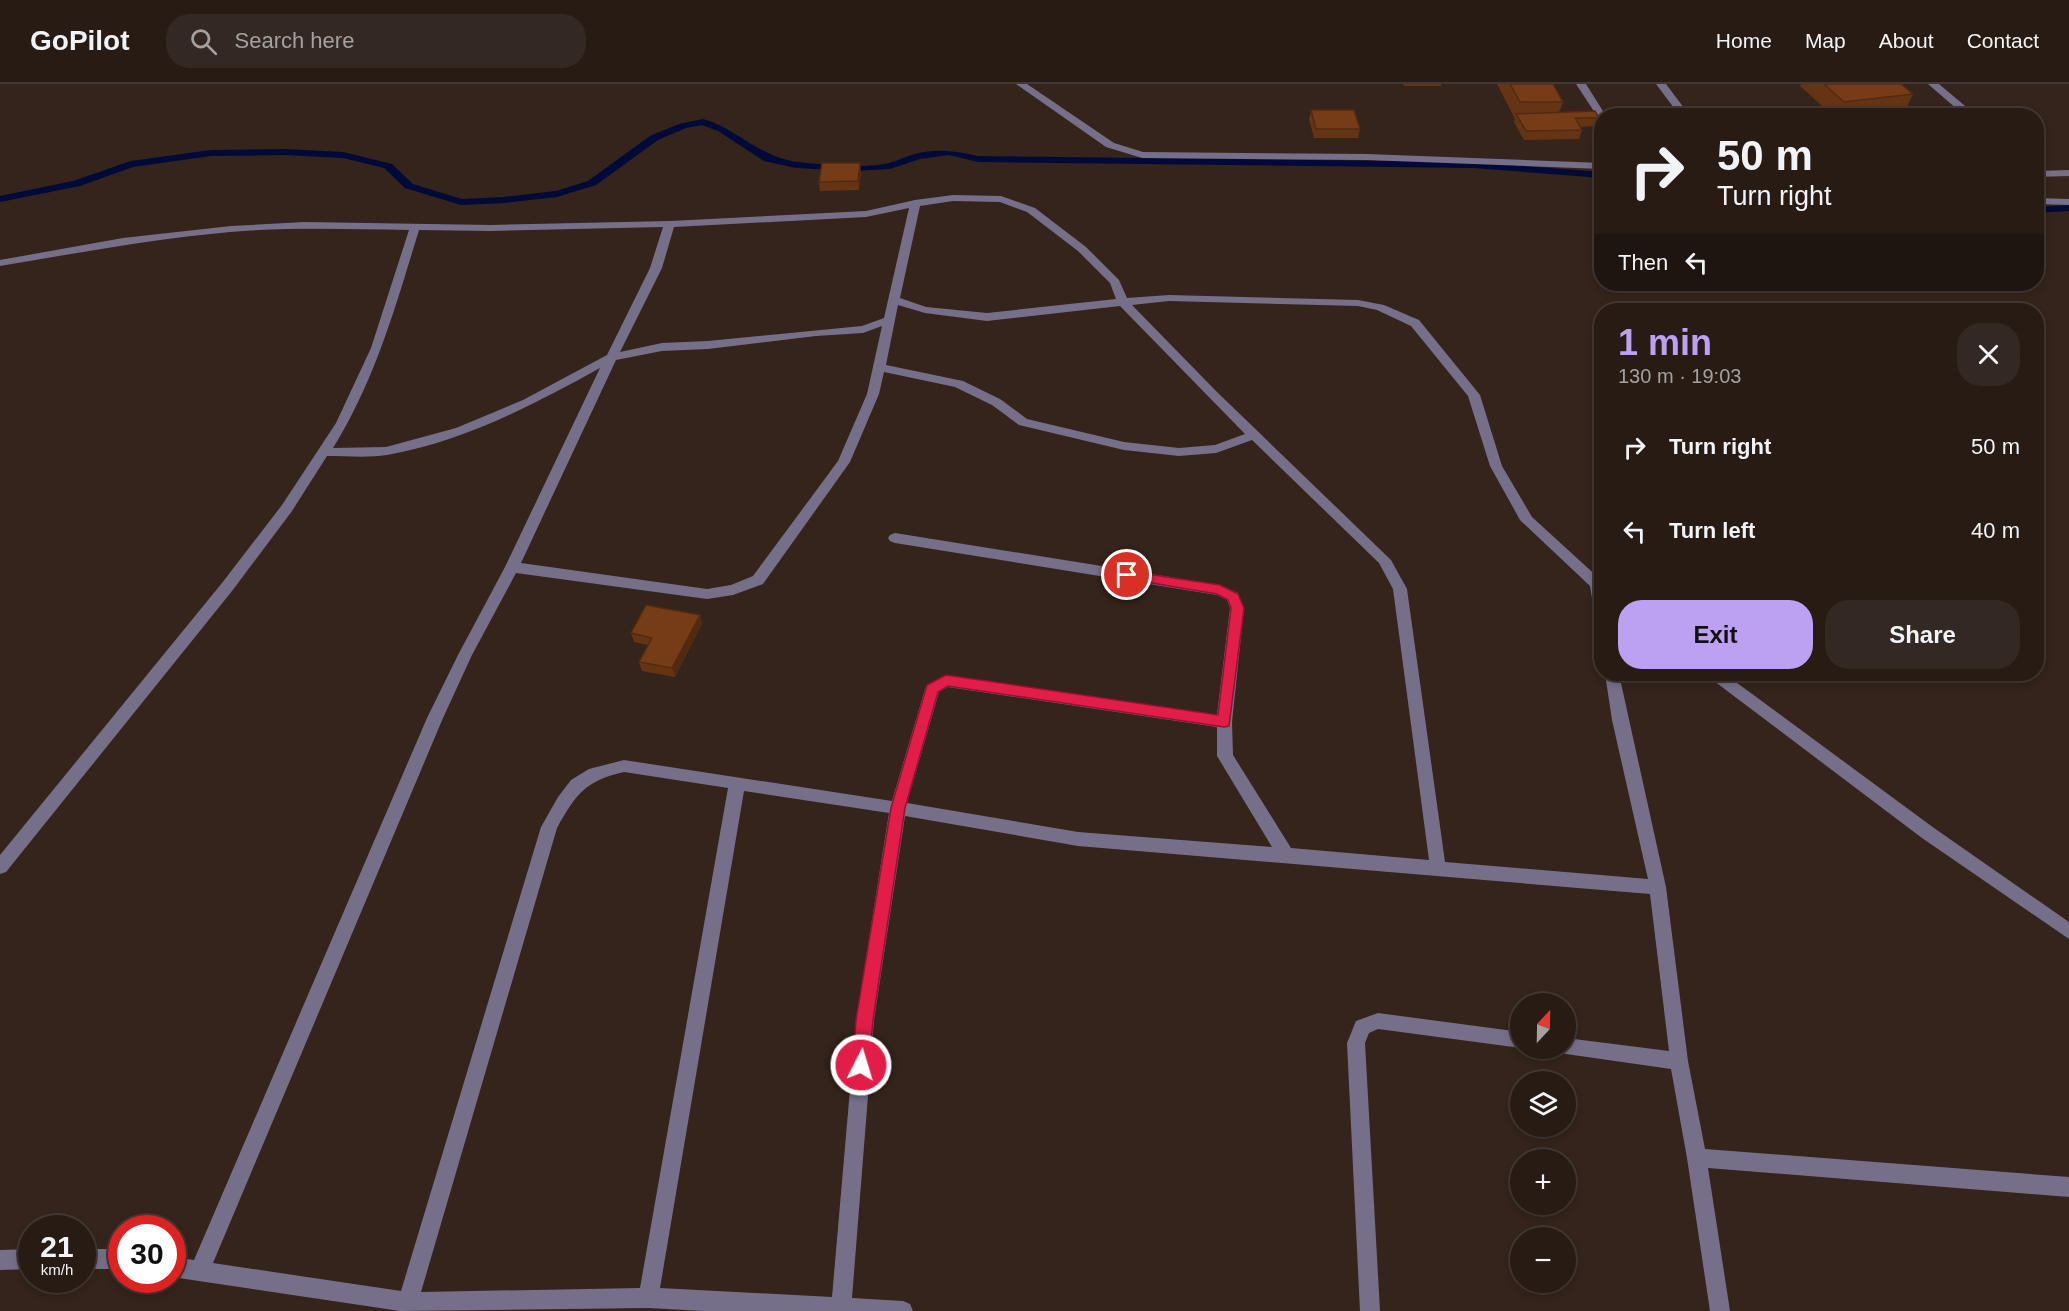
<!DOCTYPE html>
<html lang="en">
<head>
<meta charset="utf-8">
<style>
	body { margin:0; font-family:Helvetica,sans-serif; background:#332822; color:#f1f3f6; height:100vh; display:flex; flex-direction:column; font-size:22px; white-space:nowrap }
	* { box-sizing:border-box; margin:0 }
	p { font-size:20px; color:#a4a1a0 }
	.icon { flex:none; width:33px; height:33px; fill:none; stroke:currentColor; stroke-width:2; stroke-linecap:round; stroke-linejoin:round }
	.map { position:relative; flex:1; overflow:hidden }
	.panel { position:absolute; left:1594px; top:219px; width:450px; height:378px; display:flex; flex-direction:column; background:#271b14; border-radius:24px; box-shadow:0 3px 9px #0003,0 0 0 2px #433934 }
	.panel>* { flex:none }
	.hud { position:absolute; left:1594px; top:24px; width:450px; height:183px; border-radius:24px; box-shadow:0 3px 9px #0003,0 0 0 2px #433934; background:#271b14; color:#f1f3f6; overflow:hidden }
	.needle { width:39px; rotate:22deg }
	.fabs { position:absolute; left:1510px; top:909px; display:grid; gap:12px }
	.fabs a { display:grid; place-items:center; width:66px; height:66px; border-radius:50%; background:#271b14; box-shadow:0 3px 9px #0003,0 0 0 2px #433934; font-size:30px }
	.speed { position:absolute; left:18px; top:1131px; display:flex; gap:12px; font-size:30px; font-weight:700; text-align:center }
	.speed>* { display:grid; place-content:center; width:78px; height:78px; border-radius:50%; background:#271b14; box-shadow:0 3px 9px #0003,0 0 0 2px #433934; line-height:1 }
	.speed small { font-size:15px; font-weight:400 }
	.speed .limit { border:9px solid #d22; background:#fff; color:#111 }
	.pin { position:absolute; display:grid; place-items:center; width:51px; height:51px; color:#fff; margin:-26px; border:3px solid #fff; border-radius:50%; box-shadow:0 2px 6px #0007 }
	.me { position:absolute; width:66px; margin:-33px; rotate:5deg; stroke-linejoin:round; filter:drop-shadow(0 0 4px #0008) }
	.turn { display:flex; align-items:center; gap:21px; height:126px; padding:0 24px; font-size:27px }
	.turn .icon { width:78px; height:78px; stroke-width:2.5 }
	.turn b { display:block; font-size:42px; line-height:51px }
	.then { display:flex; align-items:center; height:57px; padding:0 24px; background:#0003; gap:12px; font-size:22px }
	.round { display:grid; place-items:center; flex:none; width:63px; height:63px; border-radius:24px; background:#332822 }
	.headline { display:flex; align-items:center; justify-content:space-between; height:102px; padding:0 24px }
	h1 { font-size:36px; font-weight:600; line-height:45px; color:#bca0f2 }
	.primary-button { display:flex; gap:12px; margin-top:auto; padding:12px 24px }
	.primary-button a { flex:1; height:69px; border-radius:24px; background:#bca0f2; color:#111; font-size:24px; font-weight:600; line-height:69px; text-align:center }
	.primary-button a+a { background:#332822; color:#f1f3f6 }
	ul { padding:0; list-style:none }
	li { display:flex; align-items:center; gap:18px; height:84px; padding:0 24px }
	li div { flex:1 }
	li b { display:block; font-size:22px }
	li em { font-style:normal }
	header { display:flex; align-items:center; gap:36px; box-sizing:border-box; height:84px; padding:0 30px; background:#271b14; border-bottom:2px solid #433934 }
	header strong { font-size:28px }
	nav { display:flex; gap:33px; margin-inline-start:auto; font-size:21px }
	.search { width:420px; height:54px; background:#332822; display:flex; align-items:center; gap:15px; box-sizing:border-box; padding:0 21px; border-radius:24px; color:#a4a1a0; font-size:22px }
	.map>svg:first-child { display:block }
</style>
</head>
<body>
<header>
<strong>GoPilot</strong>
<div class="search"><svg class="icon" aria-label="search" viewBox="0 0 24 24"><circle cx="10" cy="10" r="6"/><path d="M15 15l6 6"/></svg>Search here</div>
<nav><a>Home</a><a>Map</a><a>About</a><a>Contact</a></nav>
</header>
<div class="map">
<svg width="2069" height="1227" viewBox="0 0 2069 1227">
	<rect width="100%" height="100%" fill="#34241b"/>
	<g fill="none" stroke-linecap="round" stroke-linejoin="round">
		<path fill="#000a38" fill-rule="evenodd" d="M703,35c35,10 57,39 95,43 28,3 63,7 91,1 9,-2 17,-7 26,-9 22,-6 41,-3 63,2l495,6 129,10v6l-129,-10 -495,-6 -29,-7 -29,4 -30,10 -38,2 -56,-3 -32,-7 -46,-30 -16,-6 -16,3 -28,12 -62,45 -39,12 -53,6 -43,2 -56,-17 -21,-20 -41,-10 -59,-3 -73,1 -78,11 -53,19 -80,16v-6l73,-15 58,-20 80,-11 73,-1 59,3 49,12 21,20 49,15 42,-2 52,-6 32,-10 62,-45 29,-12z
			M2069,121v6l-32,2v-6z"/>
		<path fill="#766f8a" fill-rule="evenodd" d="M1016,0h11l87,59 29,9 224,2 235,9v6l-235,-9 -225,-2 -36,-11z
			M1576,0h10l20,32h-4v4l-3,-1z
			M1656,0h10l24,32h-10z
			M1928,0h11l38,32h-12z
			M2069,86v6l-32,1v-6z
			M953,111l48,1 34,12 51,39 33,33 8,18 42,-3 189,5 26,5 35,15 61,75 22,71 30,51 70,64v40l-7,-5 -5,-30 -70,-66 -30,-54 -22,-70 -57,-70 -34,-16 -19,-4 -189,-5 -37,4 85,87 174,168 16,29 38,273 203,17 -36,-159 -7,-46h14l47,213 22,174 17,88 364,28v20l-361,-29 22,143h-20l-23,-153 -16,-89 -105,-15 -6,-2 -2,-4h8v-10l103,13 -19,-157 -572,-48 -173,-30 -31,204 -22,278 51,3 7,3 3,7h-209l-56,-3 -248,3 -228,-34v-20l22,3 233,-542 31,-63 47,-88 95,-199c-67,37 -137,74 -213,87 -19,3 -41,1 -60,1l-35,55 -60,80 -226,281 -6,2v-19l222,-272 60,-78 54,-82 35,-75 38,-118c-60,-1 -119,-3 -179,2 -77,7 -153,21 -230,34v-6l123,-22 108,-12 73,-4 187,3 179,-4 196,-10 49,-11zM953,117l47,1 27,10 51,39 32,32 6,16 -129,14 -61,-6 -26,-9 20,-92zM909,124l-25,110 -22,8 -154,15 -46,2 -42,9 42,-84 12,-41 192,-10zM663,143l-13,41 -43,87 -84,45 -67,28 -70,19 -53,1c42,-67 63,-143 86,-218l72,1zM898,221l27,8 62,8 133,-15 125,128 -30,11 -36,3 -55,-6 -97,-23 -27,-20 -37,-18 -77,-16zM882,242l-15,68 -29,67 -85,115 -22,9 -24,4 -186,-26 95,-203 46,-9 46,-2 108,-13 47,-3zM884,288l71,15 37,18 27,20 105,25 55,6 37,-3 36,-13 127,123 14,26 36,271 -138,-12 -58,-93 -1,-33 12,-114 -6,-15 -18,-8 -325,-52 -5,2 -2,3 2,3 5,2 322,52 10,5 3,8 -13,107 -271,-40 -19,10 -2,4 -33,112 -268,-41 -35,9 -18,11 -13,17 -17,30 -140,464 -188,-28 230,-545 29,-63 44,-82 191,26 26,-4 30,-11 87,-122 29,-68zM948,603l269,40v29l55,91 -194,-15 -171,-29 32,-111zM624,688l104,16 -88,500 -219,4 136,-464c19,-34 28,-47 67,-56zM744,707l145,22 -33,207 -24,277 -172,-9z
			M2037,114l32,1v6l-32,-1z
			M1708,590h17l209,154 135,94v17l-147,-101 -212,-160z
			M1378,929l143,19v16l-143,-19 -9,4 -4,10 15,268h-20l-13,-268 9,-22z
			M32,1165v20l-32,1v-20z
			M82,1165h40v20h-40z"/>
	</g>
	<path fill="#653414" d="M1403,0h38v2h-37z
		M1497,0h56l10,18 -4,10 40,6 -3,8 -16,1 2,3 -3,9 -55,1 -10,-18 1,-3z
		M1801,0h100l12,10 -8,17 -43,5h-29l-33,-30z
		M1311,26l49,19 -2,9h-44l-5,-19z
		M861,87l-2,19 -39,1 -1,-9z
		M700,531l2,9 -27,53 -33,-6 -3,-9 9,-17 -14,-3 -3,-9z"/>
	<path fill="#532a10" d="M860,79l1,8 -2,19 -1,-9z
		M700,531l2,9 -27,53 -3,-9z"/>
	<path fill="#763c17" stroke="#532a10" stroke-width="1.5" d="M1510,0h43l10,18h-43z
		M1824,0h77l12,10 -69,8z
		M1311,26h43l6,19h-44z
		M1595,27l4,7h-24l7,12 -56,1 -10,-17z
		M822,79h38l-2,18 -39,1z
		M646,521l54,10 -28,53 -33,-6 13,-24 -21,-5z"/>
	<path fill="#e11d48" stroke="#92132f" stroke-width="1.5" d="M1127,487l93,14 18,9 6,14 -15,118 -5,1 -276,-41 -10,6 -33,116 -32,212 -4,45 -2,5 -6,2 -6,-2 -2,-5 3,-45 35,-212 36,-123 19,-10 272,40 13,-107 -3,-8 -11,-6 -95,-16 -2,-3 2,-3z"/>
</svg>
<div class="fabs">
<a><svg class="needle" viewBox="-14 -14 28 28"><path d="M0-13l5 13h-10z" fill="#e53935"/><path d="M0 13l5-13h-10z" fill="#a4a1a0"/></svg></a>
<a><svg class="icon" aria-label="layers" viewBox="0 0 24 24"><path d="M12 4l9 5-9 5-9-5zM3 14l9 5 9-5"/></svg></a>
<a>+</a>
<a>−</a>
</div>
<div class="speed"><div>21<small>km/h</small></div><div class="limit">30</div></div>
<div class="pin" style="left:1127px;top:491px;background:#d93025"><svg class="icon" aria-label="arrive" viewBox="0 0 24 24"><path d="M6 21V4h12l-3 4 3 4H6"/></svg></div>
<svg class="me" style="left:861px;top:981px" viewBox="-20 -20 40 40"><circle r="17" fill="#e11d48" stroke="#fff" stroke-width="3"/><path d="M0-11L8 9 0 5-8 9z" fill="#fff"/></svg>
<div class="hud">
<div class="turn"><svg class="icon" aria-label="right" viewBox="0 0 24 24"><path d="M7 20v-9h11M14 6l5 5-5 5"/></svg><div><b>50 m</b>Turn right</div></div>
<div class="then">Then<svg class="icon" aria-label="left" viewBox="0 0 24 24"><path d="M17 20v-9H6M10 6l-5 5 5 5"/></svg></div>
</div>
<section class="panel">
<div class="headline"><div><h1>1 min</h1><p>130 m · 19:03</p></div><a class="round"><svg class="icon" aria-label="close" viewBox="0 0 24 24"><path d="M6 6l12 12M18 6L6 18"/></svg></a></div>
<ul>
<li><svg class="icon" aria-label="right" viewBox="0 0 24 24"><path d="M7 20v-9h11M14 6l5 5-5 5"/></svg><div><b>Turn right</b></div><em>50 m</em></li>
<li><svg class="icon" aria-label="left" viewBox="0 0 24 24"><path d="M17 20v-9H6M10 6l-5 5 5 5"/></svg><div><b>Turn left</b></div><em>40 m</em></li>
</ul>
<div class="primary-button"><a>Exit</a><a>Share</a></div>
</section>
</div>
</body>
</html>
